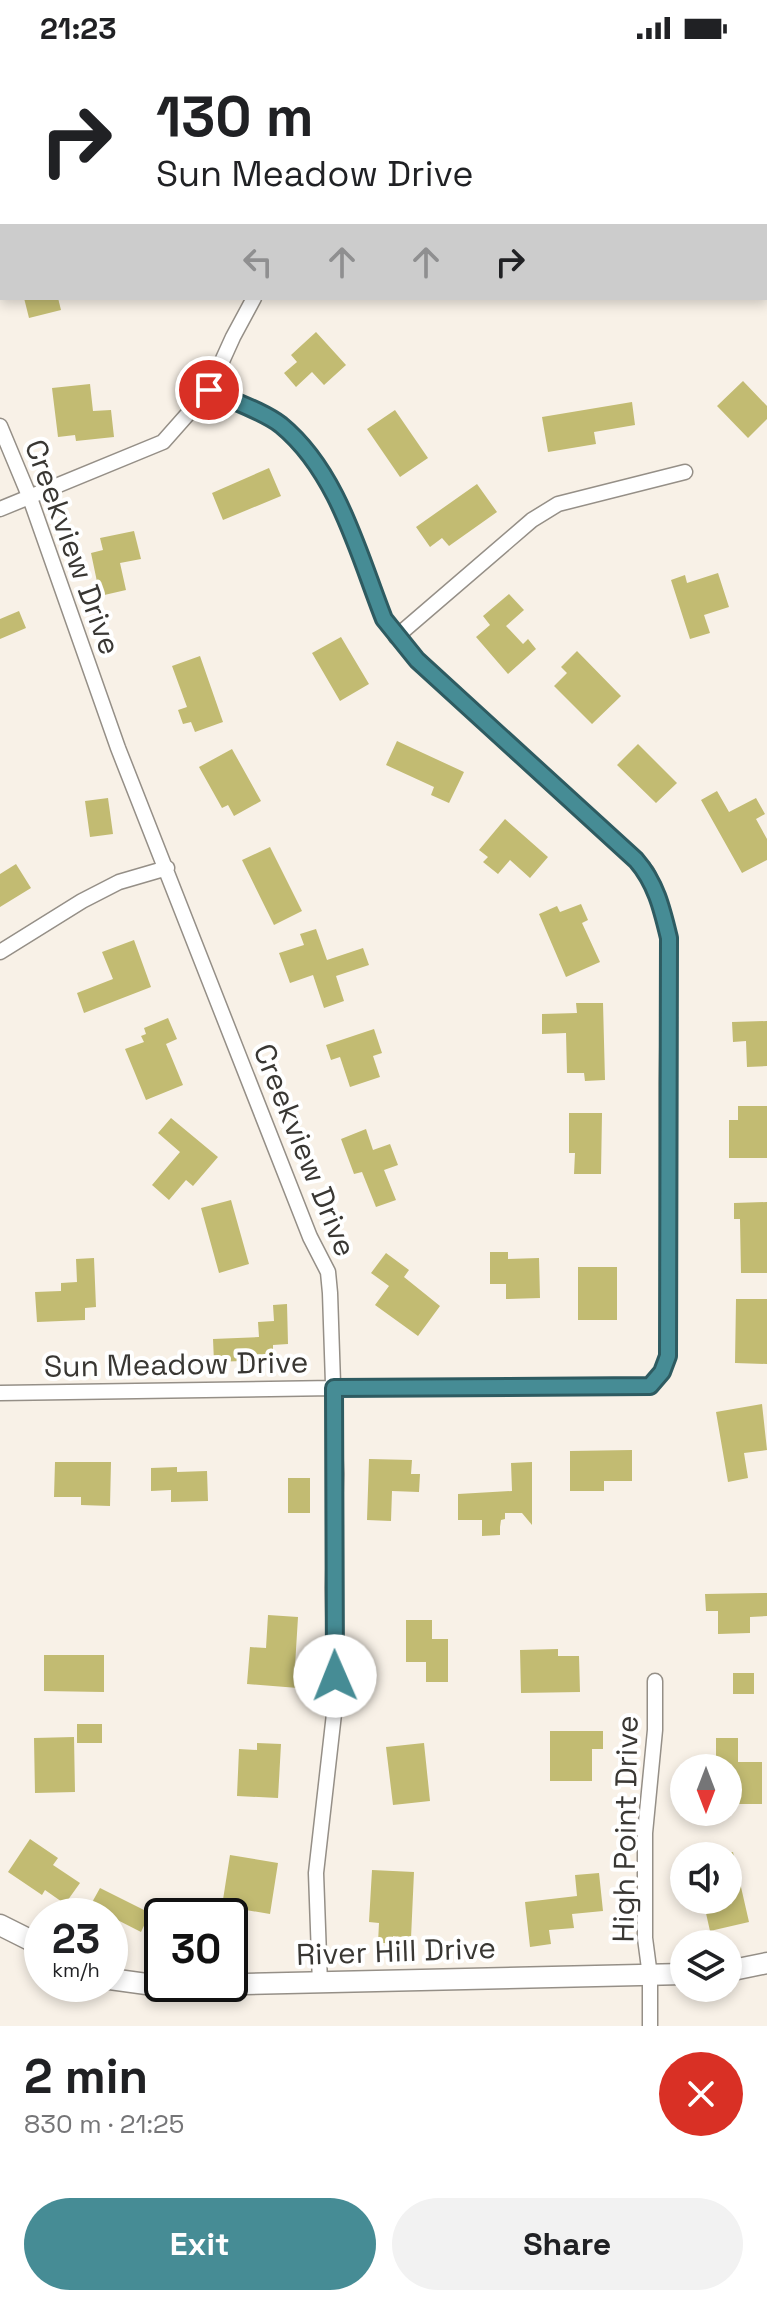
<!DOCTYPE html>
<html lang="en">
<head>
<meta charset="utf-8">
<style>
	body { margin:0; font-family:"Space Grotesk",sans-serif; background:#f2f2f2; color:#202124; height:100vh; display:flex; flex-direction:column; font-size:30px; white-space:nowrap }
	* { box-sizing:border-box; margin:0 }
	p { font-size:26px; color:#757577 }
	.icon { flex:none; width:44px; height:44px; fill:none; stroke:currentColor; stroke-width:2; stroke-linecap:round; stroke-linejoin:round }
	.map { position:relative; height:1970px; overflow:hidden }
	.drawer { display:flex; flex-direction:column; background:#fff; flex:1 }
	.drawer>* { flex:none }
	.top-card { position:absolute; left:0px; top:0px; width:768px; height:244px; box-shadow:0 4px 12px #0003; background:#fff; color:#202124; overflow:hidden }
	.needle { width:52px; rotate:180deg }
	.controls { position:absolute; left:670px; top:1698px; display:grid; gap:16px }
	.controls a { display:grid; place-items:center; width:72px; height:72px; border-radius:50%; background:#fff; box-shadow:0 4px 12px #0003; font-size:40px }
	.speed { position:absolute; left:24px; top:1842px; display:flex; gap:16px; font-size:40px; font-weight:700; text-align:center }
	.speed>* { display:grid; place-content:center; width:104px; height:104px; border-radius:50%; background:#fff; box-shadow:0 4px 12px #0003; line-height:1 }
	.speed small { font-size:20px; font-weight:400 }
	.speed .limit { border:4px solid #111; border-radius:12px; background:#fff; color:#111 }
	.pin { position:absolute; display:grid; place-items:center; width:68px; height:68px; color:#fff; margin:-34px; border:4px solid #fff; border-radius:50%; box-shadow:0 2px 8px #0007 }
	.me { position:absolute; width:88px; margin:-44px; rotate:359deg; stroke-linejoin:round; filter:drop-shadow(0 0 6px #0008) }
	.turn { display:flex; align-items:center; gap:28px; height:168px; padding:0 24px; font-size:36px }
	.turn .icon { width:104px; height:104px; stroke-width:2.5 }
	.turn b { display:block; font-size:56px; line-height:68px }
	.lanes { display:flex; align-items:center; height:76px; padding:0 24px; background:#0003; justify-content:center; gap:40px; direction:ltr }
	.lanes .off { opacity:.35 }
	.round { display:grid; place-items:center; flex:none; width:84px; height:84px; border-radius:42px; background:#f2f2f2 }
	.overview { display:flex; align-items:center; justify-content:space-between; height:136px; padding:0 24px }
	h1 { font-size:48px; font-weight:700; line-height:60px }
	.action { display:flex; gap:16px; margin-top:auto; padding:16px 24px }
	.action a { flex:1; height:92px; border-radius:48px; background:#468c95; color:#fff; font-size:32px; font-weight:700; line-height:92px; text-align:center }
	.action a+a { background:#f2f2f2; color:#202124 }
	.status { display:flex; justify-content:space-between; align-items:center; height:56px; padding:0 40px; background:#fff; direction:ltr }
	.status svg { height:22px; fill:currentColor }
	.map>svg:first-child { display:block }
</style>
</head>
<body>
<div class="status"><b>21:23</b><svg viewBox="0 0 49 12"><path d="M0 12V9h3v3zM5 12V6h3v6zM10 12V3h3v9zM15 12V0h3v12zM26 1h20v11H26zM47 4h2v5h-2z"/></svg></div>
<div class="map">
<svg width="767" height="1970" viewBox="0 0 767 1970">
	<rect width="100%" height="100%" fill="#f8f1e7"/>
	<path fill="#c2bb72" d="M24,242h34l3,12 -32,8z
		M316,276l30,33 -22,20 -12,-13 -16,15 -12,-14 13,-11 -6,-7z
		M743,325l24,25v13l-19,19 -31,-32z
		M90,328l3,27 18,-1 3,27 -38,4 -1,-6 -17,2 -6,-49z
		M632,346l3,23 -41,7 2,12 -48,8 -6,-35z
		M395,354l33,48 -28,19 -33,-48z
		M269,412l12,28 -58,24 -11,-27z
		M477,428l20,28 -48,34 -7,-8 -12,9 -14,-20z
		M134,475l7,28 -21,4 6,27 -26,6 -9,-43 12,-3 -3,-12z
		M718,517l11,34 -25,8 6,18 -20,6 -19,-59 14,-5 2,8z
		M509,538l15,16 -18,16 17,18 5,-5 8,10 -28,25 -32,-37 14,-12 -7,-9z
		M19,555l7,17 -26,11v-20z
		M341,581l28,47 -29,17 -28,-48z
		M577,595l44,45 -29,28 -38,-38 13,-13 -6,-6z
		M200,600l23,66 -28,10 -4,-10 -8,2 -5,-14 9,-3 -15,-41z
		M397,685l67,31 -15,31 -18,-8 3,-8 -48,-22z
		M638,688l39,39 -21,20 -39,-38z
		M232,693l29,52 -27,15 -6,-11 -6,3 -23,-41z
		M717,735l12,21 27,-14 9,16 -9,5 11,20v21l-25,13 -41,-73z
		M108,742l5,36 -23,3 -5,-36z
		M505,763l43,38 -18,21 -20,-18 -12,14 -15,-12 5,-5 -9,-7z
		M270,791l32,64 -28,14 -32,-65z
		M16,808l15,24 -31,19v-33z
		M581,848l7,16 -6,3 18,39 -34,15 -27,-63 18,-8 3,6z
		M316,873l11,31 36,-12 6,17 -33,11 8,25 -20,7 -11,-33 -23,8 -11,-30 25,-8 -4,-11z
		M134,884l17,47 -67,26 -7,-20 36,-14 -11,-27z
		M576,947h27l2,77 -20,1 -1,-8h-17l-1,-40 -24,1v-20l35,-1z
		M168,962l9,21 -11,5 17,41 -37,15 -21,-51 19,-7 -3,-6 5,-2 -2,-6z
		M767,965v45l-20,1 -1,-26 -13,1 -1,-20z
		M374,973l8,24 -9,3 7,21 -30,10 -10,-30 -9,3 -5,-15z
		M738,1050h29v52h-38v-38h9z
		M569,1057h33l-1,61h-27l1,-21h-6z
		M171,1062l47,39 -25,29 -7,-6 -17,20 -17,-15 28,-33 -22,-19z
		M366,1073l7,21 17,-6 8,21 -14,5 12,30 -20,7 -14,-35 -8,2 -13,-35z
		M231,1144l18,64 -30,9 -18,-65z
		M767,1146v71h-26l-1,-54h-6v-16z
		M490,1196h18v7l31,-1 1,40 -34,1v-15h-16z
		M386,1197l23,17 -5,7 36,29 -22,30 -43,-31 14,-19 -18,-13z
		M94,1202l2,49 -11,1v12l-48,2 -2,-30 26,-1v-8l16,-1 -1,-23z
		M578,1211h39v53h-39z
		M736,1243h31v65l-32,-1z
		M287,1248l1,40 -15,1v15l-59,2 -1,-23 46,-2 -1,-15 16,-1 -1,-16z
		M762,1348l5,46 -23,3 4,25 -20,4 -12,-70z
		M632,1394v31h-28v10h-34v-40z
		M369,1403l43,1 -1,14h9l-1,18 -27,-1 -1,30 -24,-1z
		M55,1406h56l-1,44 -29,-1v-8h-27z
		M532,1406v63l-10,-12h-17v6l-4,1 -1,7v8l-18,1v-16h-24v-26l54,-3 -1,-28z
		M177,1411v5l30,-1 1,30 -37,1v-12l-20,1v-23z
		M288,1422h22v35h-22z
		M767,1537v23l-17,1v16l-32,1v-23h-12l-1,-17z
		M268,1559l30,2 -3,49 4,1 -1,21 -51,-4 3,-37 16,1z
		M406,1564h26v19h16v43h-22v-20h-20z
		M558,1593v7h21l1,36 -59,1 -1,-43z
		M44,1599h60v37l-60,-1z
		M733,1617h21v21h-21z
		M77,1668h25v19h-25z
		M550,1675h53v18h-11v32h-42z
		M74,1681l1,55 -40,1 -1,-55z
		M716,1682h22v24h24v42h-34v-36h-12z
		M257,1687l24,1 -3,54 -41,-2 2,-47 18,1z
		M424,1687l6,58 -37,4 -7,-58z
		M30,1783l28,19 -5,7 27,18 -15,21 -20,-14 -3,5 -34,-23z
		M733,1796l16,70 -39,9 -7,-31h25v-47z
		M230,1799l48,8 -8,51 -48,-8z
		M372,1814l42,2 -3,66 -18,-2v7h-15l1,-20 -10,-1z
		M599,1817l4,38 -31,3 2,14 -25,2 2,14 -21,3 -5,-45 52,-6 -2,-21z
		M100,1832l50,25 -9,19 -51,-26z"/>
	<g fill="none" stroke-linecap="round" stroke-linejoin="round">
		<g stroke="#958f87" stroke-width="17">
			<path id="street" d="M304,0v2
				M0,370l30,72 88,250 192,489 18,35 2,21 6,181 -3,114 2,117 -19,168 4,111
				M0,453l163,-67 46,-52 24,-53 21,-39
				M396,581l136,-117 26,-16 127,-32
				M0,896l82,-51 37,-19 48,-14
				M0,1337l334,-5 316,-2 12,-14 6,-16 -1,-273 2,-145 -14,-49 -8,-17 -11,-12 -219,-200 -33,-41c-26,-66 -46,-147 -103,-194 -18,-14 -51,-25 -72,-35
				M650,1970v-50l-5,-38v-105l10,-103v-49"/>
		</g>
		<g stroke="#958f87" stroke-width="23">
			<path id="secondary" d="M0,1869l42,21
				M728,1915l39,-8
				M110,1923l51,7 523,-12"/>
		</g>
		<use href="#street" stroke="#fff" stroke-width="14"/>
		<use href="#secondary" stroke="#fff" stroke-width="20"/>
	</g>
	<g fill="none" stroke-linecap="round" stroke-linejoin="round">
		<g stroke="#2e5b61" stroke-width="20">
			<path id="route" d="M209,334c21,10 54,21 72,35 57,47 77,128 103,194l33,41 219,200c20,23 26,49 33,78l-1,418 -6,16 -12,14 -316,2 1,288"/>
		</g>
		<use href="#route" stroke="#468c95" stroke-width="14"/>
	</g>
	<g text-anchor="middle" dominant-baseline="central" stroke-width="8" stroke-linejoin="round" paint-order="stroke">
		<g font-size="30" fill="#393733" stroke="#fff">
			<text transform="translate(73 491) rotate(70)">Creekview Drive</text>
			<text transform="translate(305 1094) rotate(68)">Creekview Drive</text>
			<text transform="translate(176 1308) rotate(-1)">Sun Meadow Drive</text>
			<text transform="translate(625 1773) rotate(-89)">High Point Drive</text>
			<text transform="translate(396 1895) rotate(-2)">River Hill Drive</text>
		</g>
	</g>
</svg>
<div class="controls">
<a><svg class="needle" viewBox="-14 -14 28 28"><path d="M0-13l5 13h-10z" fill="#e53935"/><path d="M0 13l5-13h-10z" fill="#757577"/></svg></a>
<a><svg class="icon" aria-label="sound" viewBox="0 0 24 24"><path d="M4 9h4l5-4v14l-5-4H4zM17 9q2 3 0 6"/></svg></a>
<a><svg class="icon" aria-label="layers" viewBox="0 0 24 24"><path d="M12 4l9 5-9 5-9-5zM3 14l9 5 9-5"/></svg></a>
</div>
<div class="speed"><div>23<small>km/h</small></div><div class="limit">30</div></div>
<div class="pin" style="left:209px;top:334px;background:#d93025"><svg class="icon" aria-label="arrive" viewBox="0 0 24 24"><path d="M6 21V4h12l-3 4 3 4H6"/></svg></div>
<svg class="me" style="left:335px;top:1620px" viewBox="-20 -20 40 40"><circle r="19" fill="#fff"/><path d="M0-13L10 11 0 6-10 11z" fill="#468c95"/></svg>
<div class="top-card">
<div class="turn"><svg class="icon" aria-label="right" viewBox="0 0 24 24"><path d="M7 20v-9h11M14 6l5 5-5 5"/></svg><div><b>130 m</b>Sun Meadow Drive</div></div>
<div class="lanes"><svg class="icon off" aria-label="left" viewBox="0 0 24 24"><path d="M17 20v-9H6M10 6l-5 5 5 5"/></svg><svg class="icon off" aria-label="ahead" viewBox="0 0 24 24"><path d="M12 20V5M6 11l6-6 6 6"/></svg><svg class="icon off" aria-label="ahead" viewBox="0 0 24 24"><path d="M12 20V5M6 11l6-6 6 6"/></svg><svg class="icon" aria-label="right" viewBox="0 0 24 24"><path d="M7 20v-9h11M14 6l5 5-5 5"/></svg></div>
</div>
</div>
<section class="drawer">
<div class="overview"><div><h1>2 min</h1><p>830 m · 21:25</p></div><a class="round" style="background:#d93025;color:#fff"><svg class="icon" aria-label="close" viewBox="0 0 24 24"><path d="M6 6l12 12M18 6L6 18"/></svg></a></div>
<div class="action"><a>Exit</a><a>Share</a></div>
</section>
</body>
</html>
